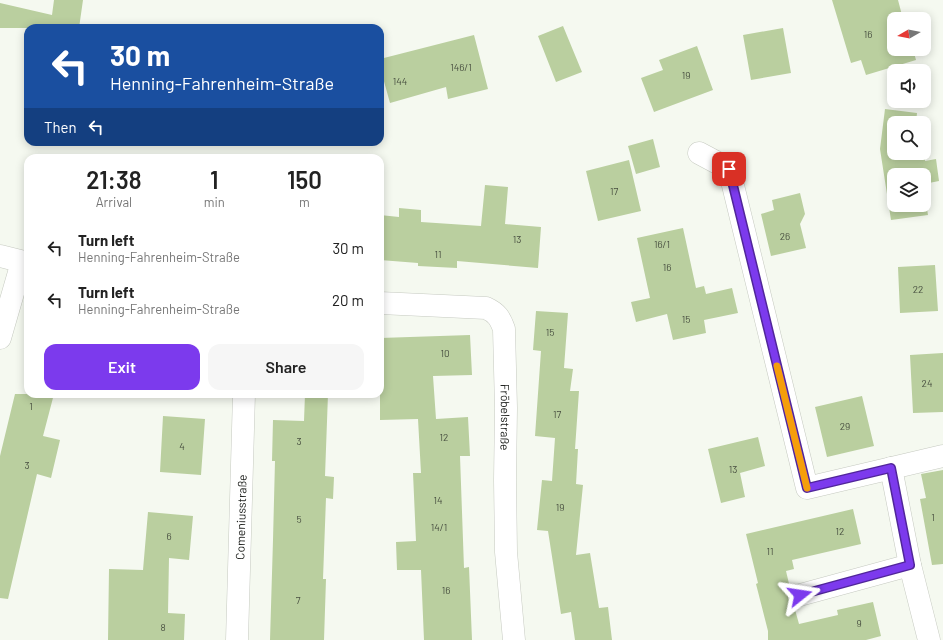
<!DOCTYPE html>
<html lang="en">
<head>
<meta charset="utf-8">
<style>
	body { margin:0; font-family:Barlow,sans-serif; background:#f6f6f6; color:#222; height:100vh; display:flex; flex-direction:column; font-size:15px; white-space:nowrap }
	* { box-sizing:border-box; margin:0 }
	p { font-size:13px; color:#767676 }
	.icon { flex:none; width:22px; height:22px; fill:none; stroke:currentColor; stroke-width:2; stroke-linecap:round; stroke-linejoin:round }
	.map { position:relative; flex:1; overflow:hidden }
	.side { position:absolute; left:24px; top:154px; width:360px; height:244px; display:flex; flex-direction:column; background:#fff; border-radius:12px; box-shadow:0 2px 10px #0003 }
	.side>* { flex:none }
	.top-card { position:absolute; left:24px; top:24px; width:360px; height:122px; border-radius:12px; box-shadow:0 2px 10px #0003; background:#1a4fa0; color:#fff; overflow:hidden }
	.needle { width:26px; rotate:261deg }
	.fabs { position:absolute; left:887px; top:12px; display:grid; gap:8px }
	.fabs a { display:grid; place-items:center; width:44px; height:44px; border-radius:8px; background:#fff; box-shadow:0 2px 10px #0003; font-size:20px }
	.pin { position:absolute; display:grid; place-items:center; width:34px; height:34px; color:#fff; margin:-17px; border-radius:8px; box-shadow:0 2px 6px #0006 }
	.me { position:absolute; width:44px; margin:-22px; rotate:75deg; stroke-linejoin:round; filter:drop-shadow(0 0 3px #0008) }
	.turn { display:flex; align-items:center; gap:14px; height:84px; padding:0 20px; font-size:18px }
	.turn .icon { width:52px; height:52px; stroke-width:2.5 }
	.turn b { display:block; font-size:28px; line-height:34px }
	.then { display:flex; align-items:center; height:38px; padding:0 20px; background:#0003; gap:8px; font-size:15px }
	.eta { display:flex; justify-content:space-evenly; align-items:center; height:68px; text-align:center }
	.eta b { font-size:24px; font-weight:600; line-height:28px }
	.primary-button { display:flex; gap:8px; margin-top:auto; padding:8px 20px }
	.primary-button a { flex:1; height:46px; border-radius:12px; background:#7c3aed; color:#fff; font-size:16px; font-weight:600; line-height:46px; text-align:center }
	.primary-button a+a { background:#f6f6f6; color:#222 }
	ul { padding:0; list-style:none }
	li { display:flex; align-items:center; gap:12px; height:52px; padding:0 20px }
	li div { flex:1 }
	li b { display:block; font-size:15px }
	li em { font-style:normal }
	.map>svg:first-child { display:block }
</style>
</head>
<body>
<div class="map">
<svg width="943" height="640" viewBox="0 0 943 640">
	<rect width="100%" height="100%" fill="#f5f9f0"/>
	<path fill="#bacf9f" d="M54,0h29l-4,28h-79v-25l52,12z
		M832,0h66l5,19h-9v30h19l3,11 -50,15 -5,-15 -10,3z
		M563,26l19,46 -26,10 -18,-46z
		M783,28l8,45 -40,7 -8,-45z
		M474,35l14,54 -40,10 -2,-12 -56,16 -10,-36v-8z
		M697,46l16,44 -59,22 -13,-34 22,-8 -4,-10z
		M885,109l32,4 -1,10h-22v30h30v-23h5l-4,31 11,-2 3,22 -15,3v-9h-30v30h30v-14l4,24 -37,5 -11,-71z
		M653,139l7,28 -24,7 -8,-28z
		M629,160l12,51 -43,10 -12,-50z
		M485,185l23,2 -3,37 36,3 -3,41 -81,-7v7l-39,-2v-3l-38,-3v-45l19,2v-9l22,2v12l60,4z
		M800,193l5,21 -5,10 6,24 -35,8 -10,-42 13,-4 -2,-10z
		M683,228l13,60 8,-2 2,8 26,-6 6,25 -34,7 2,13 -33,7 -6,-26 -31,8 -5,-20 19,-4 -13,-60z
		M935,265l3,46 -38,2 -2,-46z
		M536,311l32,2 -4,55 9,1 -3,22h9l-4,58h3l-2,35 7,1 -7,70 14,-2 9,55 9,-1 4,33h-37l-4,-28 -10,2 -13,-83 -11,-1 5,-50 10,1 3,-43 -20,-2 6,-85 -8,-1z
		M470,335l2,40 -39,1 3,43 32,-2 2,39h-10l4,112 5,-1 3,73h-48l-3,-70h-24l-1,-28 20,-1 -3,-68h8l-3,-54 -38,1v-82z
		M943,353v59l-30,1 -3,-58z
		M15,394h39l-11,42 17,4 -9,38 -14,-4 -29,125 -8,-1v-142z
		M305,394h23l-3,82 9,1 -1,22 -7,-1 -3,81h3l-2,61h-54l3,-100 2,-79h-3l1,-41 31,1z
		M862,396l12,50 -47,11 -12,-50z
		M163,416l42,3 -4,56 -41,-3z
		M758,437l7,29 -25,7 5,24 -24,6 -13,-54z
		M943,470v94l-11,1 -12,-66 6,-1 -5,-24z
		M853,509l8,35 -69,16 2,9 -8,2 4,17 -2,4v6l3,6 3,2 5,18 39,-9 -1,-5 36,-8 8,34 -15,4h-98v-9l-12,-47 2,-1 -12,-49z
		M148,512l45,4 -4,44 -20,-2 -1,55 17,1 -1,26h-76l1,-71 34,1z"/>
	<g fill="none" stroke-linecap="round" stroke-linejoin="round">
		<g stroke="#c6cac1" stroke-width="23">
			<g id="minor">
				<path d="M699,153l30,16 78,319 136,-32"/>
				<path d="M0,256l28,7"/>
				<path id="s1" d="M380,303l106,5c11,5 14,10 18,21l2,79 -1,72 1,72 8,88"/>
				<path d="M0,338l22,-76"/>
				<path d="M891,468l19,97 19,75"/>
				<path d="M800,595l110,-30"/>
				<path id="s2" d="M237,640l7,-246"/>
			</g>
		</g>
		<use href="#minor" stroke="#fff" stroke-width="22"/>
	</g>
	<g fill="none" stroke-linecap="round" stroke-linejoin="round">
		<g stroke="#51269a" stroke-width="10">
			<path id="route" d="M729,169l78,319 84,-20 19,97 -110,30"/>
		</g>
		<use href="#route" stroke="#7c3aed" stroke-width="7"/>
		<path stroke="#f59e0b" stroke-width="7" d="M777,366l30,122"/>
	</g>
	<g text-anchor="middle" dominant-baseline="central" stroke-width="3" stroke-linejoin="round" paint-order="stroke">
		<g font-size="10" fill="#495041">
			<text x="868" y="34">16</text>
			<text x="461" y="67">146/1</text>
			<text x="686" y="75">19</text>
			<text x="400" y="81">144</text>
			<text x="614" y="191">17</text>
			<text x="785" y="236">26</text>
			<text x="517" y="239">13</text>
			<text x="662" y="244">16/1</text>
			<text x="438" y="254">11</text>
			<text x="667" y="267">16</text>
			<text x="918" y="289">22</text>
			<text x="686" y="319">15</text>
			<text x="550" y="332">15</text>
			<text x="445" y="353">10</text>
			<text x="927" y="383">24</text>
			<text x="31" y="406">1</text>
			<text x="557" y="414">17</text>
			<text x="845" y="426">29</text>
			<text x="444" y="437">12</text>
			<text x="299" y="441">3</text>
			<text x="182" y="446">4</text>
			<text x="27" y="465">3</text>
			<text x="733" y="469">13</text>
			<text x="438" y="500">14</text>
			<text x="560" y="507">19</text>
			<text x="933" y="517">1</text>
			<text x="299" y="519">5</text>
			<text x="439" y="527">14/1</text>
			<text x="840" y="531">12</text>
			<text x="169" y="536">6</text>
			<text x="770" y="551">11</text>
			<text x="446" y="590">16</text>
			<text x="298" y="600">7</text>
			<text x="859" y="623">9</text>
			<text x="163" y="627">8</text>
		</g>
		<g font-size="12" fill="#232522" stroke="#fff">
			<text stroke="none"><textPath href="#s1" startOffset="223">Fröbelstraße</textPath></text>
			<text stroke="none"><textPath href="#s2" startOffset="123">Comeniusstraße</textPath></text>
		</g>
	</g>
</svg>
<div class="fabs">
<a><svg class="needle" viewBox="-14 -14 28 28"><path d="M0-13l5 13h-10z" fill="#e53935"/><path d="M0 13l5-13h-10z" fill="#767676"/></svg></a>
<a><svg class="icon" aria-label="sound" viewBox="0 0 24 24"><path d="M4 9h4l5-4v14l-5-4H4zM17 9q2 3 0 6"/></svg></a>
<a><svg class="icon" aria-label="search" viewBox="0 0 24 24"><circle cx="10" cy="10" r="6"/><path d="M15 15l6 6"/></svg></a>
<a><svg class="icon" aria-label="layers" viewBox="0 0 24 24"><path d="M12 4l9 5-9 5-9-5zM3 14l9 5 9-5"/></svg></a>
</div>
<div class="pin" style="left:729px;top:169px;background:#d93025"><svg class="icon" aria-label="arrive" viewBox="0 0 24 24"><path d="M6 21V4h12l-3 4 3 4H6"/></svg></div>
<svg class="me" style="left:800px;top:595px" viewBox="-20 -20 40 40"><path d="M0-17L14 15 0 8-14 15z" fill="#7c3aed" stroke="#fff" stroke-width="4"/></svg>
<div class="top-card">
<div class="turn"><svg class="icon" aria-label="left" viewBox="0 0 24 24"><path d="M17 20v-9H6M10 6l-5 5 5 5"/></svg><div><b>30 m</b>Henning-Fahrenheim-Straße</div></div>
<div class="then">Then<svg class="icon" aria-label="left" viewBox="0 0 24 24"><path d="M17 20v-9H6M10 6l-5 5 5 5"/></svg></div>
</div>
<section class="side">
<div class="eta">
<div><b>21:38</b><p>Arrival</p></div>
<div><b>1</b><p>min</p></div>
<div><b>150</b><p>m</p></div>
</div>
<ul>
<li><svg class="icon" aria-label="left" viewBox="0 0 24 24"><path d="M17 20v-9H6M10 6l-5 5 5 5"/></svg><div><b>Turn left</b><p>Henning-Fahrenheim-Straße</p></div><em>30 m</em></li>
<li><svg class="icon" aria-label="left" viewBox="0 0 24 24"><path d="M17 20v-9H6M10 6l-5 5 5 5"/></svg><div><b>Turn left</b><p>Henning-Fahrenheim-Straße</p></div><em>20 m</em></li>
</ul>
<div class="primary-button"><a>Exit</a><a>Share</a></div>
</section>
</div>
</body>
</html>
